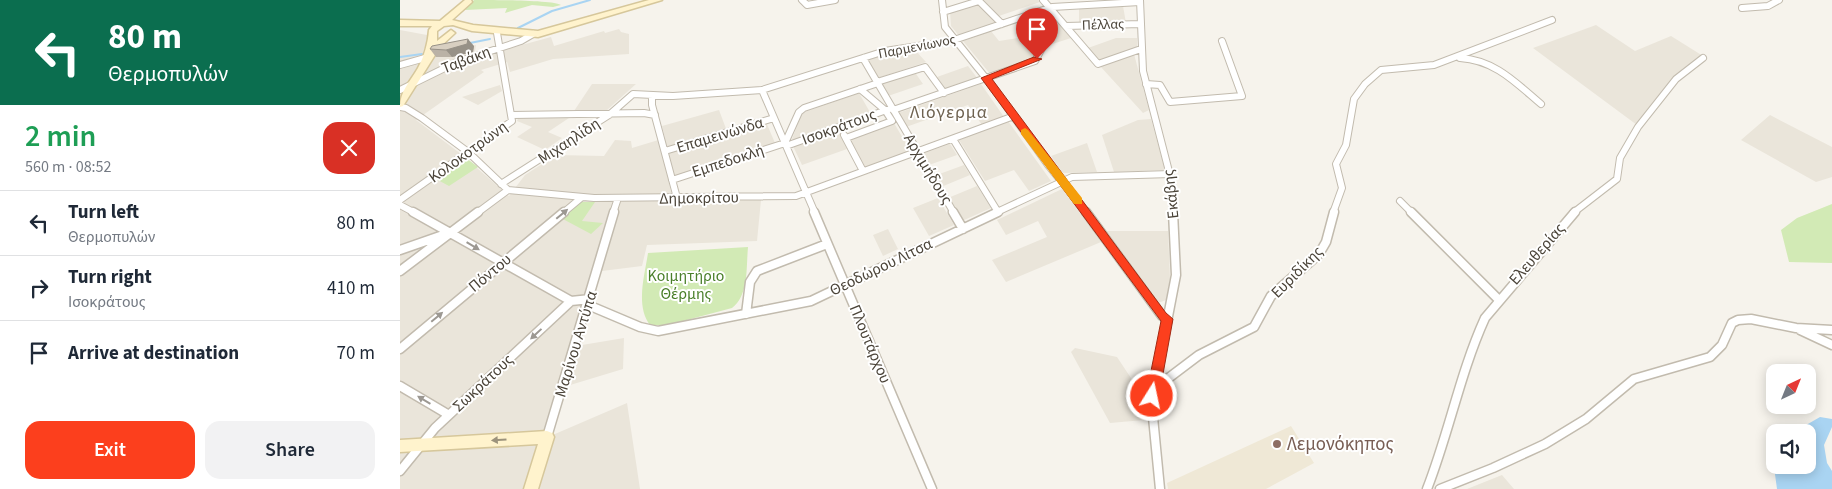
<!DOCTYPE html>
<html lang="en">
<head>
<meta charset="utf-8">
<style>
	body { margin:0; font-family:"Source Sans 3",sans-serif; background:#f2f2f3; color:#1f2937; height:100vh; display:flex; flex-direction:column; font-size:19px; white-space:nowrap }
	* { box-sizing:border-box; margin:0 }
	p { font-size:16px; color:#747a83 }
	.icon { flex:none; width:28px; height:28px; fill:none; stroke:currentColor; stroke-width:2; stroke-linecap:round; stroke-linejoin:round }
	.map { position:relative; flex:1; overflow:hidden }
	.details { display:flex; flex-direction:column; background:#fff; width:400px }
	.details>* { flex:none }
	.banner { background:#0b6e4f; color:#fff; overflow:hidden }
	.needle { width:32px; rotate:43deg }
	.controls { position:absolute; left:1366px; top:364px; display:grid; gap:10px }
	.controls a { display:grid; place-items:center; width:50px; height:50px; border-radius:10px; background:#fff; box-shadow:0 2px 12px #0003; font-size:25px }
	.pin { position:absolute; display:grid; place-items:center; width:42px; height:42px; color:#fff; margin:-51px -21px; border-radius:50% 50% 50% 0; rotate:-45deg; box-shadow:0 0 5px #0007 }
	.pin .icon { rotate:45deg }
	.me { position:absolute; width:55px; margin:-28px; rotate:10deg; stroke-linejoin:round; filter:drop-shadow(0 0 4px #0008) }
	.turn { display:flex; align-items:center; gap:18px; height:105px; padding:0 25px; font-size:22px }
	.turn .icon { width:65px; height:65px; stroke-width:2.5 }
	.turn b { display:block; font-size:35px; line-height:42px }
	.round { display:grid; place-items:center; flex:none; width:52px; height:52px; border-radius:15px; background:#f2f2f3 }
	.overview { display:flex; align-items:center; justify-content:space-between; height:85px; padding:0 25px }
	h1 { font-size:30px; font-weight:600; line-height:38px; color:#1e9e55 }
	.action { display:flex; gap:10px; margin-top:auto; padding:10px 25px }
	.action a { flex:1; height:58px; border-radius:15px; background:#fc3f1d; color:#fff; font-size:20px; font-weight:600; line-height:58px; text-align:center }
	.action a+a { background:#f2f2f3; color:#1f2937 }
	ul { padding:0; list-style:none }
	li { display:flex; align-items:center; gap:15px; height:65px; padding:0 25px; border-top:1px solid #e0e1e3 }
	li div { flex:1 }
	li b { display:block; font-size:19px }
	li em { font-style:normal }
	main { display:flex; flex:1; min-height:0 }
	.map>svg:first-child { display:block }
</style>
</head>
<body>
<main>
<section class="details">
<div class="banner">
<div class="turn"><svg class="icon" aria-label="left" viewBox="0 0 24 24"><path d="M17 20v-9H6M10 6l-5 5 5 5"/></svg><div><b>80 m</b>Θερμοπυλών</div></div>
</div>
<div class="overview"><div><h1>2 min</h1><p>560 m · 08:52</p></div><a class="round" style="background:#d93025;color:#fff"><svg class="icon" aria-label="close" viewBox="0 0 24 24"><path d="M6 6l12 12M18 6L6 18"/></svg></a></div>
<ul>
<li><svg class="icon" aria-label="left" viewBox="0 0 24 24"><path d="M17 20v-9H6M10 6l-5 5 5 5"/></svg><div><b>Turn left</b><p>Θερμοπυλών</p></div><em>80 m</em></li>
<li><svg class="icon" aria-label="right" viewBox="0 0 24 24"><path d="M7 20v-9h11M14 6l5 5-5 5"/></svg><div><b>Turn right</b><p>Ισοκράτους</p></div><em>410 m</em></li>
<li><svg class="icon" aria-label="arrive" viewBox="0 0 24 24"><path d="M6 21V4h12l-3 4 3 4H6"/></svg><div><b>Arrive at destination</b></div><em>70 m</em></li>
</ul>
<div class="action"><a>Exit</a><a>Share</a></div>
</section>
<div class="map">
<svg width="1432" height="489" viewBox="0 0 1432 489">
	<rect width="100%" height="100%" fill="#f6f3ec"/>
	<path fill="#eae5da" d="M585,0h53l2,2 -47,16 4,6 -37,13 -9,-11 -1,-15z
		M723,6l3,17 -47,1v-17z
		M648,11l23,27 -31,10 -4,3v8l-45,16 -28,-34 28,-10 8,10 33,-5 -4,-18z
		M1196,25l39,26 36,-15 32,20 -30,24 -36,45 -104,-77z
		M219,29l2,3 8,2v20l-76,5 -43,13 -3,-10 -26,8 3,2 -68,48 45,34 48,42 16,-21 31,-20 48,1 11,-16 16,1 1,7 33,-10 -3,-12 57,-16 9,24 38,-12 9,21 -107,36 5,22 88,-1 -4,41 -110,4 -5,21 -48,6 -24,75 54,-9 -1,31 -66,20 -16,51 86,-37 13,86h-240v-459l27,5 2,3 -7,17 54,-10 -2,13 77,-21 3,9 50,-15 1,2z
		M716,38h21v10l-37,13 -12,-13z
		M515,50l11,12 -48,16 -11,-18 22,-7z
		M734,54l15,56 -6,3 -43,-47z
		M568,66l10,13 -33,12 -8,-14z
		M514,71l9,13 -35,12 -8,-14z
		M192,84h44l-30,27h-32z
		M581,84l23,33 -22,8 -14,-20 -62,22 -8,-14z
		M100,85l2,6 -24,14 -16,-8z
		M459,93l12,21 -78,27 -1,-2 10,-26z
		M1370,115l62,32v30l-16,5 -75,-42z
		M119,116h53l-24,16 14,6 -17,12 -28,-13 15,-10 -15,-6z
		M751,119l14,51 -51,2 -12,-37 36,-15z
		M608,121l43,60 -22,10 -15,-21 -29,11 -26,-41z
		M494,123l17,29 -46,16 -16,-29z
		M438,130l9,19 -45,16 -9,-19z
		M687,143l10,29 -35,1 -11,-17z
		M550,144l7,11 -28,10 -7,-11z
		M564,165l6,10 -29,12 -7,-11z
		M577,186l14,22 -29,13 -14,-23z
		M664,188l37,54 -95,40 -14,-22 55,-23 -9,-16 -32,14 -9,-15z
		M538,198l16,27 -25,11 -16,-28z
		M488,229l10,20 -15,7 -10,-21z
		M707,231h61l2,47 -4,22 -8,3z
		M675,348l42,9 26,39 1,24 -34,3 -39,-71z
		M1102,475l12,14h-47z"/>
	<path fill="#efe8d6" d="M891,426l23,37 -48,26h-98l-1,-6z"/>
	<path fill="#d2eab5" d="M74,0c15,0 80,0 87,5l-8,2 -21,-2 -27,8 2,-5 -42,2z
		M66,158l12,9 -29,19 -13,-7z
		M180,202h15l-13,19 21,2 -12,11 -30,-16z
		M1432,204v59l-43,-1 -8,-32 16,-12z
		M348,247c-2,21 1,48 -16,61l-64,17h-18c-15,-19 -5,-51 -2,-72z"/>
	<path fill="#a9d4f2" d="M1420,417l12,2v8l-8,18 3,18 5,8v18h-55l-6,-44 4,-11v31h33v-33h-32l1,-2 24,-2z"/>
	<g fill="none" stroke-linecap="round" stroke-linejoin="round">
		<path stroke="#a9d4f2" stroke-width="2" d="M118,28l34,-17 38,-11
			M70,43l20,-4
			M0,57l22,-3"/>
		<g stroke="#c2bbae" stroke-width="8">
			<path id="street-far1" d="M402,0l5,5 28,-5
				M542,0l3,27 44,55 59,83 39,48
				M643,0l55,64 43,-15
				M740,0l3,71 29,112 1,30
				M1342,8l26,-2 11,-6
				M543,12l36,-11 23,23
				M666,26l75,-2
				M463,58l91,155
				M1060,58c35,2 56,25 81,46
				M0,65l25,-7
				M586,78l49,-17 7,-13
				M477,82l48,-15 19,26
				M746,84l14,1 10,17 72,-6 -20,-55
				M0,90l57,-28 64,-21 12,-7
				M362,90l53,123
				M252,96v9l25,93
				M0,107l6,1 16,10 46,34 40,38 86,8 202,-2 218,-80
				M493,110l93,-32
				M112,115l132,-2 11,2
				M444,135l19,36
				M446,138l46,-17 -7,-11 -25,-21
				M553,139l45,73
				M386,146l106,-38
				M265,151l109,-33
				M272,180l113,-37 14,-31 5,-4 74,-25
				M101,184l108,-69 24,-21 40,2 89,-6 123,-39 66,-10 101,-34 88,-5
				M0,200l112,-79 -15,-88
				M1000,201l12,12
				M0,205l15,8
				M77,213l31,-23
				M163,213l18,-15
				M213,213l5,-15
				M595,213l77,-36 99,-3
				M933,213l9,-25 -6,-24 10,-19 8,-46 11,-15 16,-14 53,-5 118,-45
				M1173,213l44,-34 3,-21 18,-31 38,-48 27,-21"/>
		</g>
		<g stroke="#c2bbae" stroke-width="11">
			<path id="street" d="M13,212l158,89 19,-2
				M414,212l118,277
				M553,212l10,17
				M686,212l76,104 5,3
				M1011,212l87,87
				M0,250l43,-15
				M0,271l78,-59
				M188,305l52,22 18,4 153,-30 187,-89
				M346,314l4,-32 7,-11 70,-27
				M1400,330l32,15
				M0,349l164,-137
				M0,386l49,29
				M754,389l22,-114 -3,-63
				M147,437l67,-225
				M0,471l35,-43 136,-127
				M760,489l-8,-82 2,-18 45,-34 55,-28 17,-31 48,-42 7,-12 8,-30
				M1027,489c22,-56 33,-116 58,-171l90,-106
				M1040,489l53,-21 52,-24 41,-25 48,-40 76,-22 12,-12 10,-22 6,-3 13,-1 45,9 36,2"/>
		</g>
		<g stroke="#d6c79b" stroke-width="3">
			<path id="secondary" d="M65,0h6l1,2 -20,18 21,5 65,6 111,-31h13l-124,37 -66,-6 -19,-6 -9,1 -7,5v10l14,-11 4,3 -15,14 -37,59 -3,1c0,-16 10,-25 18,-39 6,-11 10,-25 11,-38l3,-4h-32v-6l40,1z
				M147,431l5,2 2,4 -16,52h-14l14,-45 -138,8v-12z"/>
		</g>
		<use href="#street-far1" stroke="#fff" stroke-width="6"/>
		<use href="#street" stroke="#fff" stroke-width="8"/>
		<use href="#secondary" fill="#fff3cd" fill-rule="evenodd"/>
	</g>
	<path fill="#bab2a6" d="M74,46l-1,6 -21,5h-16l-6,-8z"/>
	<path fill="#979187" d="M68,39l6,7 -1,6 -21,5 -6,-7z"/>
	<path fill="#d8cfc1" stroke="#979187" d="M68,39l-1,5 -21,6 -16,-1 2,-3z"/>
	<defs><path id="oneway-solid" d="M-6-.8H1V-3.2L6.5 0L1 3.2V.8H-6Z" transform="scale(1.25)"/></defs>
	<g fill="#9c9892">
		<use href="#oneway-solid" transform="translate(162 214) rotate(-40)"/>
		<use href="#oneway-solid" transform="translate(73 246) rotate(31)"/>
		<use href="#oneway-solid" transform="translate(37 317) rotate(-40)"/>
		<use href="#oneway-solid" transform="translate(136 334) rotate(137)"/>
		<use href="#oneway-solid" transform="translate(24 400) rotate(-149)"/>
	</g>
	<use fill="#9c937c" href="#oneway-solid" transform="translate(99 440) rotate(176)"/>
	<path fill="#fc3f1d" stroke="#a42913" d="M634,57l8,2 -50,20 174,234 7,6 -14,77 -2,4 -5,2 -4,-2 -2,-4 15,-75 -180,-243z"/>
	<path fill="#f59e0b" d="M625,128l3,2 54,68v6h-8l-53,-70v-4z"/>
	<circle fill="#8d6e63" stroke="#fff" stroke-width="2" cx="877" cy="444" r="5"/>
	<g text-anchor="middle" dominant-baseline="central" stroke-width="4" stroke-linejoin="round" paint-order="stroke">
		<g font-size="14" fill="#4b4439" stroke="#fff">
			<text transform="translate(703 25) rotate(-2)">Πέλλας</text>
			<text transform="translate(517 47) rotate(-11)">Παρμενίωνος</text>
		</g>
		<g font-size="16" fill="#4b4439" stroke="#fff">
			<text transform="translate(66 60) rotate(-21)">Ταβάκη</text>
			<text transform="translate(439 127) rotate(-20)">Ισοκράτους</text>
			<text transform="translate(320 135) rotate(-17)">Επαμεινώνδα</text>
			<text transform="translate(169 141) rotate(-33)">Μιχαηλίδη</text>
			<text transform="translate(68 152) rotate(-36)">Κολοκοτρώνη</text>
			<text transform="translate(328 161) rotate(-18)">Εμπεδοκλή</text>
			<text transform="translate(528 169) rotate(59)">Αρχιμήδους</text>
			<text transform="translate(771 194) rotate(-96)">Εκάβης</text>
			<text transform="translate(299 198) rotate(-1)">Δημοκρίτου</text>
			<text transform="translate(1137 254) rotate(-49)">Ελευθερίας</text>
			<text transform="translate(481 267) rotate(-26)">Θεοδώρου Λίτσα</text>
			<text transform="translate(897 272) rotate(-45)">Ευριδίκης</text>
			<text transform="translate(90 273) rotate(-40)">Πόντου</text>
			<text transform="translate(176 344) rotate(-73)">Μαρίνου Αντύπα</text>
			<text transform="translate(470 344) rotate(67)">Πλουτάρχου</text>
			<text transform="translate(83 383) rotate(-43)">Σωκράτους</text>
		</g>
		<g font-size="16" fill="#4a7f2a" stroke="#fff">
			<text x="286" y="276">Κοιμητήριο<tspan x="286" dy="18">Θέρμης</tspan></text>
		</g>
		<g font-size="18" letter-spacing="1" fill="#6e6250" stroke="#fff">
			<text x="549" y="112">Λιόγερμα</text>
		</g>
		<g font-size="19" fill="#785e54" stroke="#fff" text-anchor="start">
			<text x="887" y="444">Λεμονόκηπος</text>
		</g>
	</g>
</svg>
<div class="controls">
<a><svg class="needle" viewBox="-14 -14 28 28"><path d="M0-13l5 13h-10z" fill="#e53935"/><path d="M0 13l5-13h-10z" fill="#747a83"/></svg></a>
<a><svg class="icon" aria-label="sound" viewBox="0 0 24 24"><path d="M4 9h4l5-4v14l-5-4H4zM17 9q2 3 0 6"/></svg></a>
</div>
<div class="pin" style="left:637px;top:59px;background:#d93025"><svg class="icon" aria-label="arrive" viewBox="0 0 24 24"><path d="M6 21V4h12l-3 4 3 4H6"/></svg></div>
<svg class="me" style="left:752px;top:396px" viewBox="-20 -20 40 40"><circle r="17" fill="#fc3f1d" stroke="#fff" stroke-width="3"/><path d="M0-11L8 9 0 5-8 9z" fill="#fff"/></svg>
</div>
</main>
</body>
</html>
